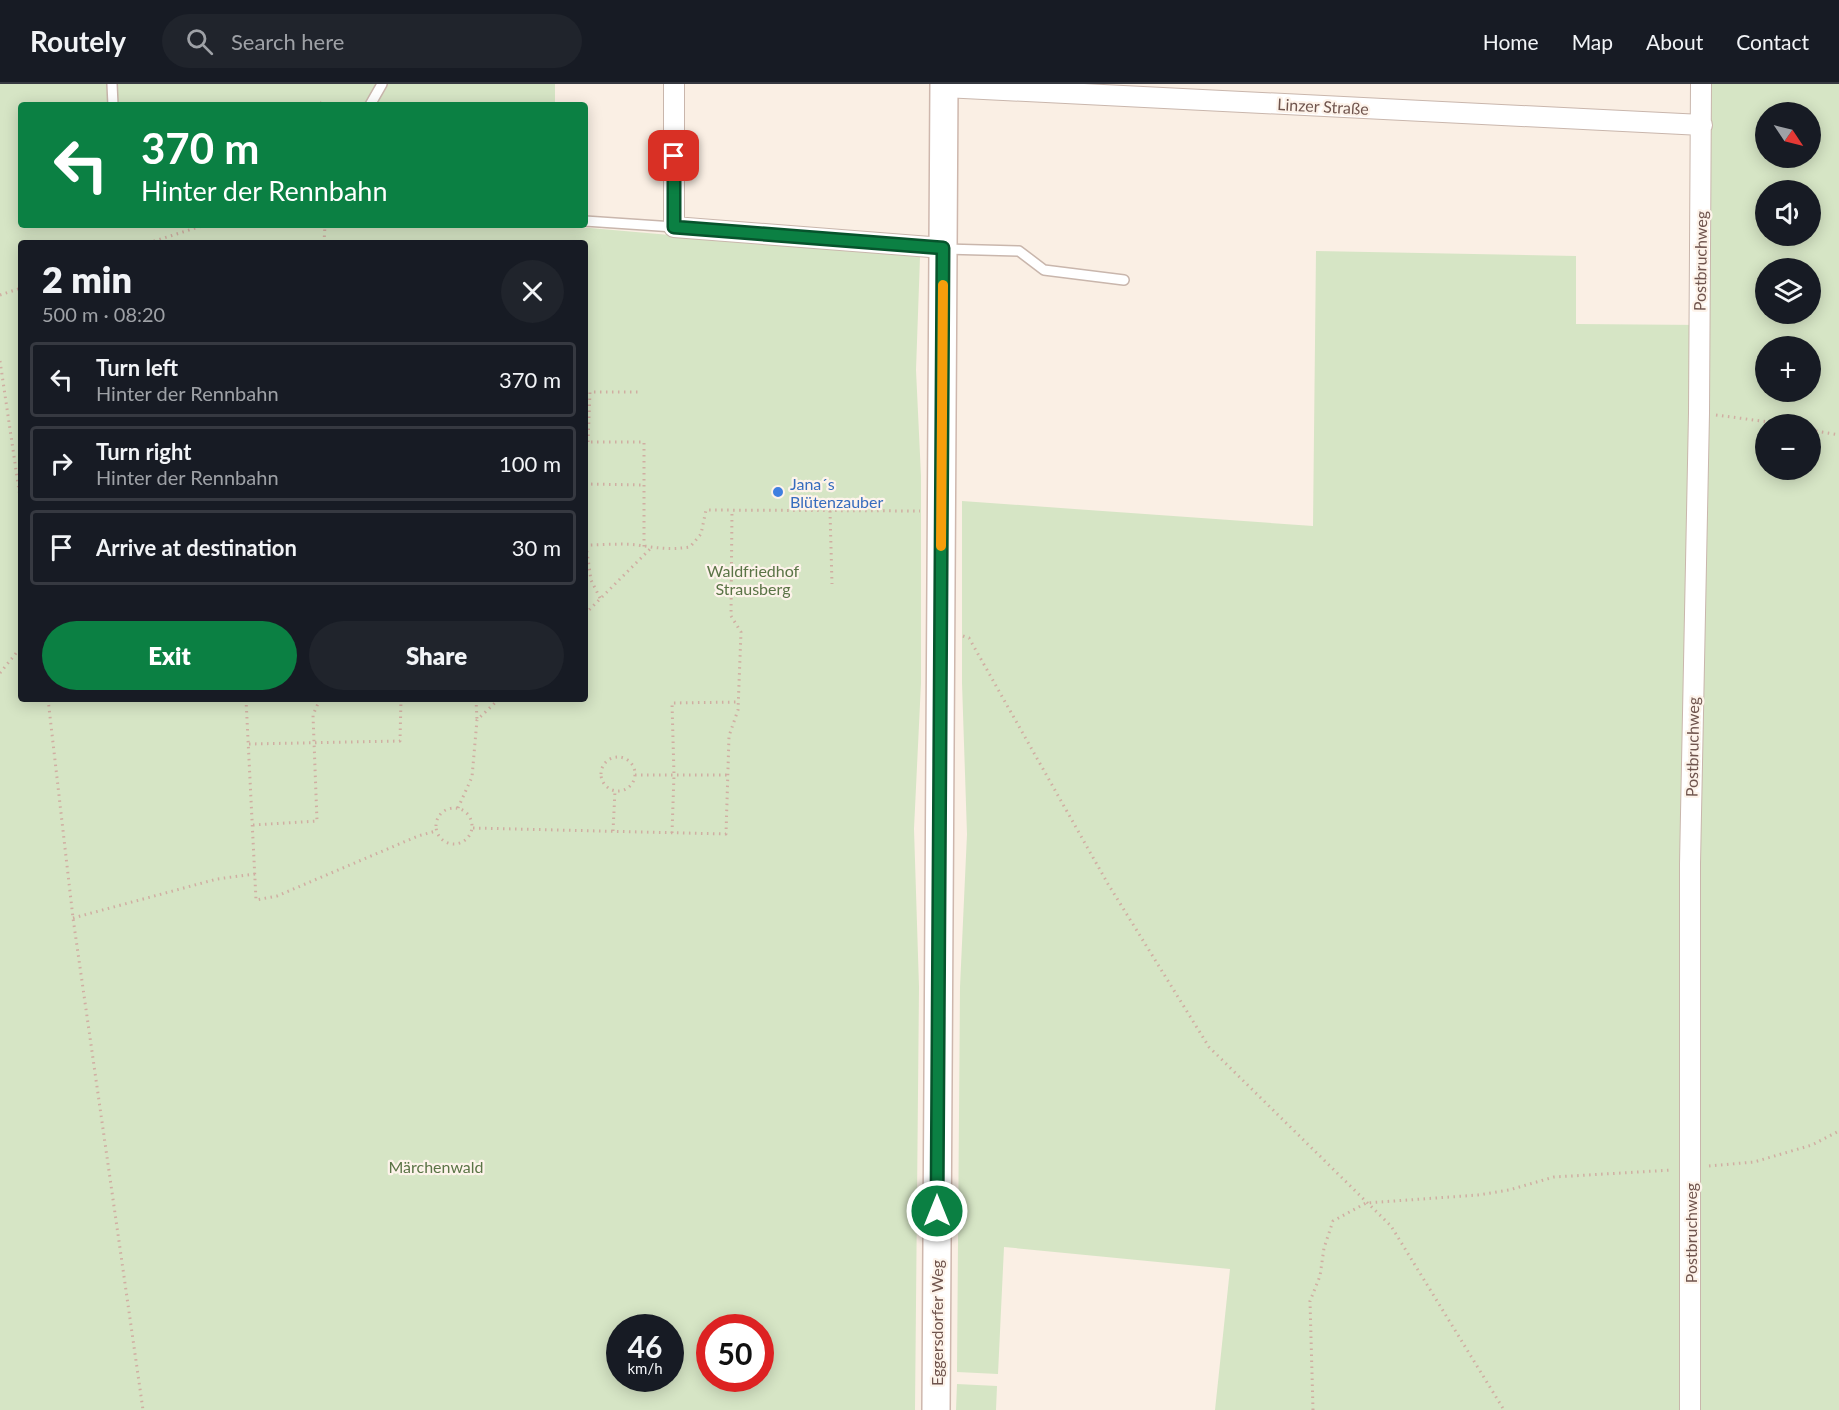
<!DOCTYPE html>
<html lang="en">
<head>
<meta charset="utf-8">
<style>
	body { margin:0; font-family:Lato,sans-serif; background:#20242c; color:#f1f3f6; height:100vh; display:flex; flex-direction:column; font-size:22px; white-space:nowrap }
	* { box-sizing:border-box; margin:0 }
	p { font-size:20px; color:#9ea1a6 }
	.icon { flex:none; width:33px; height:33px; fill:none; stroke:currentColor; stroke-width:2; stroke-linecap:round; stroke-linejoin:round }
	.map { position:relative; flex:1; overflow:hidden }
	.panel { position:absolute; left:18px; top:156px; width:570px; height:462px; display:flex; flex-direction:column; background:#171b24; border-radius:6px; box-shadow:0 3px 15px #0003 }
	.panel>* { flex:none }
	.guide { position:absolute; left:18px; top:18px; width:570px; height:126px; border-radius:6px; box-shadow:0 3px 15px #0003; background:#0b8043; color:#fff; overflow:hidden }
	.needle { width:39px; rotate:125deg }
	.tools { position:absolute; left:1755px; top:18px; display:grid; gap:12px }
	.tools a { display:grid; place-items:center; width:66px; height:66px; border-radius:50%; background:#171b24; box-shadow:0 3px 15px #0003; font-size:30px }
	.speed { position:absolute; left:606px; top:1230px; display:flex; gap:12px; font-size:30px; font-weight:700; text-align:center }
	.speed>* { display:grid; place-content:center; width:78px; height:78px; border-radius:50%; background:#171b24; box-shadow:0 3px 15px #0003; line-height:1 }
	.speed small { font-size:15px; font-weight:400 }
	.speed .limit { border:9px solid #d22; background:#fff; color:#111 }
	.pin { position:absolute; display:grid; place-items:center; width:51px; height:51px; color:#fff; margin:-26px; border-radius:12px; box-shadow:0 3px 9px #0006 }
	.me { position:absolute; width:66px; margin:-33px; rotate:0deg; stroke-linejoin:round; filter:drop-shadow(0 0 4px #0008) }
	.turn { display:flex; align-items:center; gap:21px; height:126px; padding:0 24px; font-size:27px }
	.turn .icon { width:78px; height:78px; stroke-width:2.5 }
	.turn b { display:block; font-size:42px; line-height:51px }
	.round { display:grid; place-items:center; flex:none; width:63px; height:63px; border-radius:32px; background:#20242c }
	.overview { display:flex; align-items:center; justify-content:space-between; height:102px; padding:0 24px }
	h1 { font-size:36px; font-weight:800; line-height:45px }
	.cta { display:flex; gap:12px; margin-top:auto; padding:12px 24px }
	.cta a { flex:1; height:69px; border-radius:36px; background:#0b8043; color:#fff; font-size:24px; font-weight:800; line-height:69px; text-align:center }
	.cta a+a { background:#20242c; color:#f1f3f6 }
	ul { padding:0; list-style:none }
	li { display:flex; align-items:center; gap:18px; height:75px; margin:0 12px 9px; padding:0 12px; border:3px solid #363941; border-radius:6px }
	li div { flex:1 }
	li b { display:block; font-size:22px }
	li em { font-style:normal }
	header { display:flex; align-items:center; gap:36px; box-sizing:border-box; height:84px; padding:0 30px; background:#171b24; border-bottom:2px solid #363941 }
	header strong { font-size:28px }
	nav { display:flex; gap:33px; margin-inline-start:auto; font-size:21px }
	.search { width:420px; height:54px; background:#20242c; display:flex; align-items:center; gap:15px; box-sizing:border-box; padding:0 21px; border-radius:33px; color:#9ea1a6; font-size:22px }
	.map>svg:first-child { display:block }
</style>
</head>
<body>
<header>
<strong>Routely</strong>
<div class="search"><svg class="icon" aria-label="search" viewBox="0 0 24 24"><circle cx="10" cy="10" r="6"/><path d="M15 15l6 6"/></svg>Search here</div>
<nav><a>Home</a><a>Map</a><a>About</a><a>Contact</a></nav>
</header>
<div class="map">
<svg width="1839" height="1326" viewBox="0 0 1839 1326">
	<rect width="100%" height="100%" fill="#faefe4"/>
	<path fill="#d6e5c5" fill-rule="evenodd" d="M0,0h555v21h-534v120h535l364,32 -4,113 5,106v207l-7,146 5,158 -4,423h-915zM21,159h564v456h-564zM620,1244h50v50h-50zM710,1244h50v50h-50z
		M1704,0h135v1326h-624l15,-141 -226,-22 -6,127 -41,-2 3,-385 7,-153 -5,-151v-182l351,25 3,-275 260,5v68l128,1zM1766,28h44v46h-44zM1766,106h44v46h-44zM1766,184h44v46h-44zM1766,262h44v46h-44zM1766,340h44v46h-44z
		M957,1300l40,2 -1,24h-40z"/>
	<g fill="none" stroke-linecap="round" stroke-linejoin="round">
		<g stroke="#c9b6ac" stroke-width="12">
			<path id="lane" d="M112,0l1,21
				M370,21l12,-21
				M585,137l89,6
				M945,165l74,2 25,19 80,10"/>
		</g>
		<g stroke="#c9b6ac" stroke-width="22">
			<path id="street" d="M674,0v143l269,21
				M944,3l758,38
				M1690,1326v-546l9,-451 2,-329"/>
		</g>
		<g stroke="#ceb7ad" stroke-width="30">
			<path id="secondary" d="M936,1326l8,-1326"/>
		</g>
		<path stroke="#d0aea2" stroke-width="3" stroke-dasharray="1.5 4.5" stroke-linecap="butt" d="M317,21v-3l4,1
			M148,159l57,-18
			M324,159l1,-18
			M0,211l21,-7
			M0,277l21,143
			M1716,331l68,9
			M1810,346l29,5
			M585,358h59v105
			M588,358l2,-50h49
			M585,400l59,1
			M830,427l2,73
			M585,461c17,0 36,-2 53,0 18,3 33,5 52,2l11,-13 5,-24 214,1
			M586,461l5,35 9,18
			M585,530l65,-65
			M963,552l6,2 139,246 101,163 182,179 113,184
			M0,589l17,-21 4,-1
			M48,615l25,219 70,492
			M246,615l10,201 21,-4 141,-60 18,-5
			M476,615l1,21
			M249,660l151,-3 1,-42
			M601 690a17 17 0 1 1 34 0a17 17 0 1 1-34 0Z
			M635,691h92
			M436 742a18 18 0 1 1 36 0a18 18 0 1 1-36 0Z
			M458,724l14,-31 5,-57 22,-21
			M253,741l64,-4 -4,-106 7,-16
			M473,744l253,6 3,-98 9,-26 3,-78 -10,-16 1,-106
			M613,747l2,-40
			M672,749l2,-58 -2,-72 66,-1
			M73,834l144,-39 38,-5
			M1709,1082l45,-4 58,-17 27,-14
			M1313,1326l-3,-109 10,-25 4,-28 9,-27 33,-18 112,-8 31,-5 45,-13 118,-7"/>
		<use href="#lane" stroke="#fff" stroke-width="9"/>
		<use href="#street" stroke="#fff" stroke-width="20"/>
		<use href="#secondary" stroke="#fff" stroke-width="27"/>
	</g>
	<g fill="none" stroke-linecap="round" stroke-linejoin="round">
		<g stroke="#07532c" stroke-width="15">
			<path id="route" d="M674,72v71l269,21 -6,963"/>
		</g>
		<use href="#route" stroke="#0b8043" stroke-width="10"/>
		<path stroke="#f59e0b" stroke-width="10" d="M941,462l2,-261"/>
	</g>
	<circle fill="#3f7fe0" stroke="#fdf3ea" stroke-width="2" cx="778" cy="408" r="6"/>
	<g text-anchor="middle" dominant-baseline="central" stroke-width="4.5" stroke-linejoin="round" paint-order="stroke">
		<g font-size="16" fill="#6f544d" stroke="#fdf3ea">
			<text transform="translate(1323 22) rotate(3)">Linzer Straße</text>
			<text transform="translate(1700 177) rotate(-89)">Postbruchweg</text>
			<text transform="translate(1692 663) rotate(-89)">Postbruchweg</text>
			<text transform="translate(1690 1149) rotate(-90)">Postbruchweg</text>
			<text transform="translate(936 1239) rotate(-90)">Eggersdorfer Weg</text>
		</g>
		<g font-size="16" fill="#366cbe" stroke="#fdf3ea" text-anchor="start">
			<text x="790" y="399">Jana´s<tspan x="790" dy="18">Blütenzauber</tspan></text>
		</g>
		<g font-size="16" fill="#5a7446" stroke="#fdf3ea">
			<text x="753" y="486">Waldfriedhof<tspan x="753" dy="18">Strausberg</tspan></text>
			<text x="436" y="1082">Märchenwald</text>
		</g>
	</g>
</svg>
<div class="tools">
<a><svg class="needle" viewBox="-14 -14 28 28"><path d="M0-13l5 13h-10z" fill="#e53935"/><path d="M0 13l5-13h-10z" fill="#9ea1a6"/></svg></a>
<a><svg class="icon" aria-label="sound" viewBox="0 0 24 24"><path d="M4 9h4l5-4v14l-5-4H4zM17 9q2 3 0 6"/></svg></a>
<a><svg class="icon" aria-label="layers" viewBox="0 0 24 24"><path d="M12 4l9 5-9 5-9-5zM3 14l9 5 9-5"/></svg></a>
<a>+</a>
<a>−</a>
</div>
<div class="speed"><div>46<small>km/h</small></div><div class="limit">50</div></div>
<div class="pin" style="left:674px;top:72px;background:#d93025"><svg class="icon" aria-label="arrive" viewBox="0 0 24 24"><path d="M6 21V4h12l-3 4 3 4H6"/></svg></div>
<svg class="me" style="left:937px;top:1127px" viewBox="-20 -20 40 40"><circle r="17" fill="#0b8043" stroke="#fff" stroke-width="3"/><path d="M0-11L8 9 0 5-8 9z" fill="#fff"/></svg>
<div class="guide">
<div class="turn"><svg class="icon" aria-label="left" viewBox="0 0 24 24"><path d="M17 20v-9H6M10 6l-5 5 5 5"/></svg><div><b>370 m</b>Hinter der Rennbahn</div></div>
</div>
<section class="panel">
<div class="overview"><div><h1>2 min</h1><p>500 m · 08:20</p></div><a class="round"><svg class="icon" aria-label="close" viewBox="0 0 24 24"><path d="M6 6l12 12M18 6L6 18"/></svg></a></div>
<ul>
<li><svg class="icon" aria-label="left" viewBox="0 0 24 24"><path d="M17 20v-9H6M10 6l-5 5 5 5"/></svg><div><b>Turn left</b><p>Hinter der Rennbahn</p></div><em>370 m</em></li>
<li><svg class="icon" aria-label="right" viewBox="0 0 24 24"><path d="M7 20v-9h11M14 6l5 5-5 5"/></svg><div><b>Turn right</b><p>Hinter der Rennbahn</p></div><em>100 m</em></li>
<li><svg class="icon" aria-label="arrive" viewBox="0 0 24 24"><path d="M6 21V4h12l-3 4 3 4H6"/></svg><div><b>Arrive at destination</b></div><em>30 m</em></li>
</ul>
<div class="cta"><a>Exit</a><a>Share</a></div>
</section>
</div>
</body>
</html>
